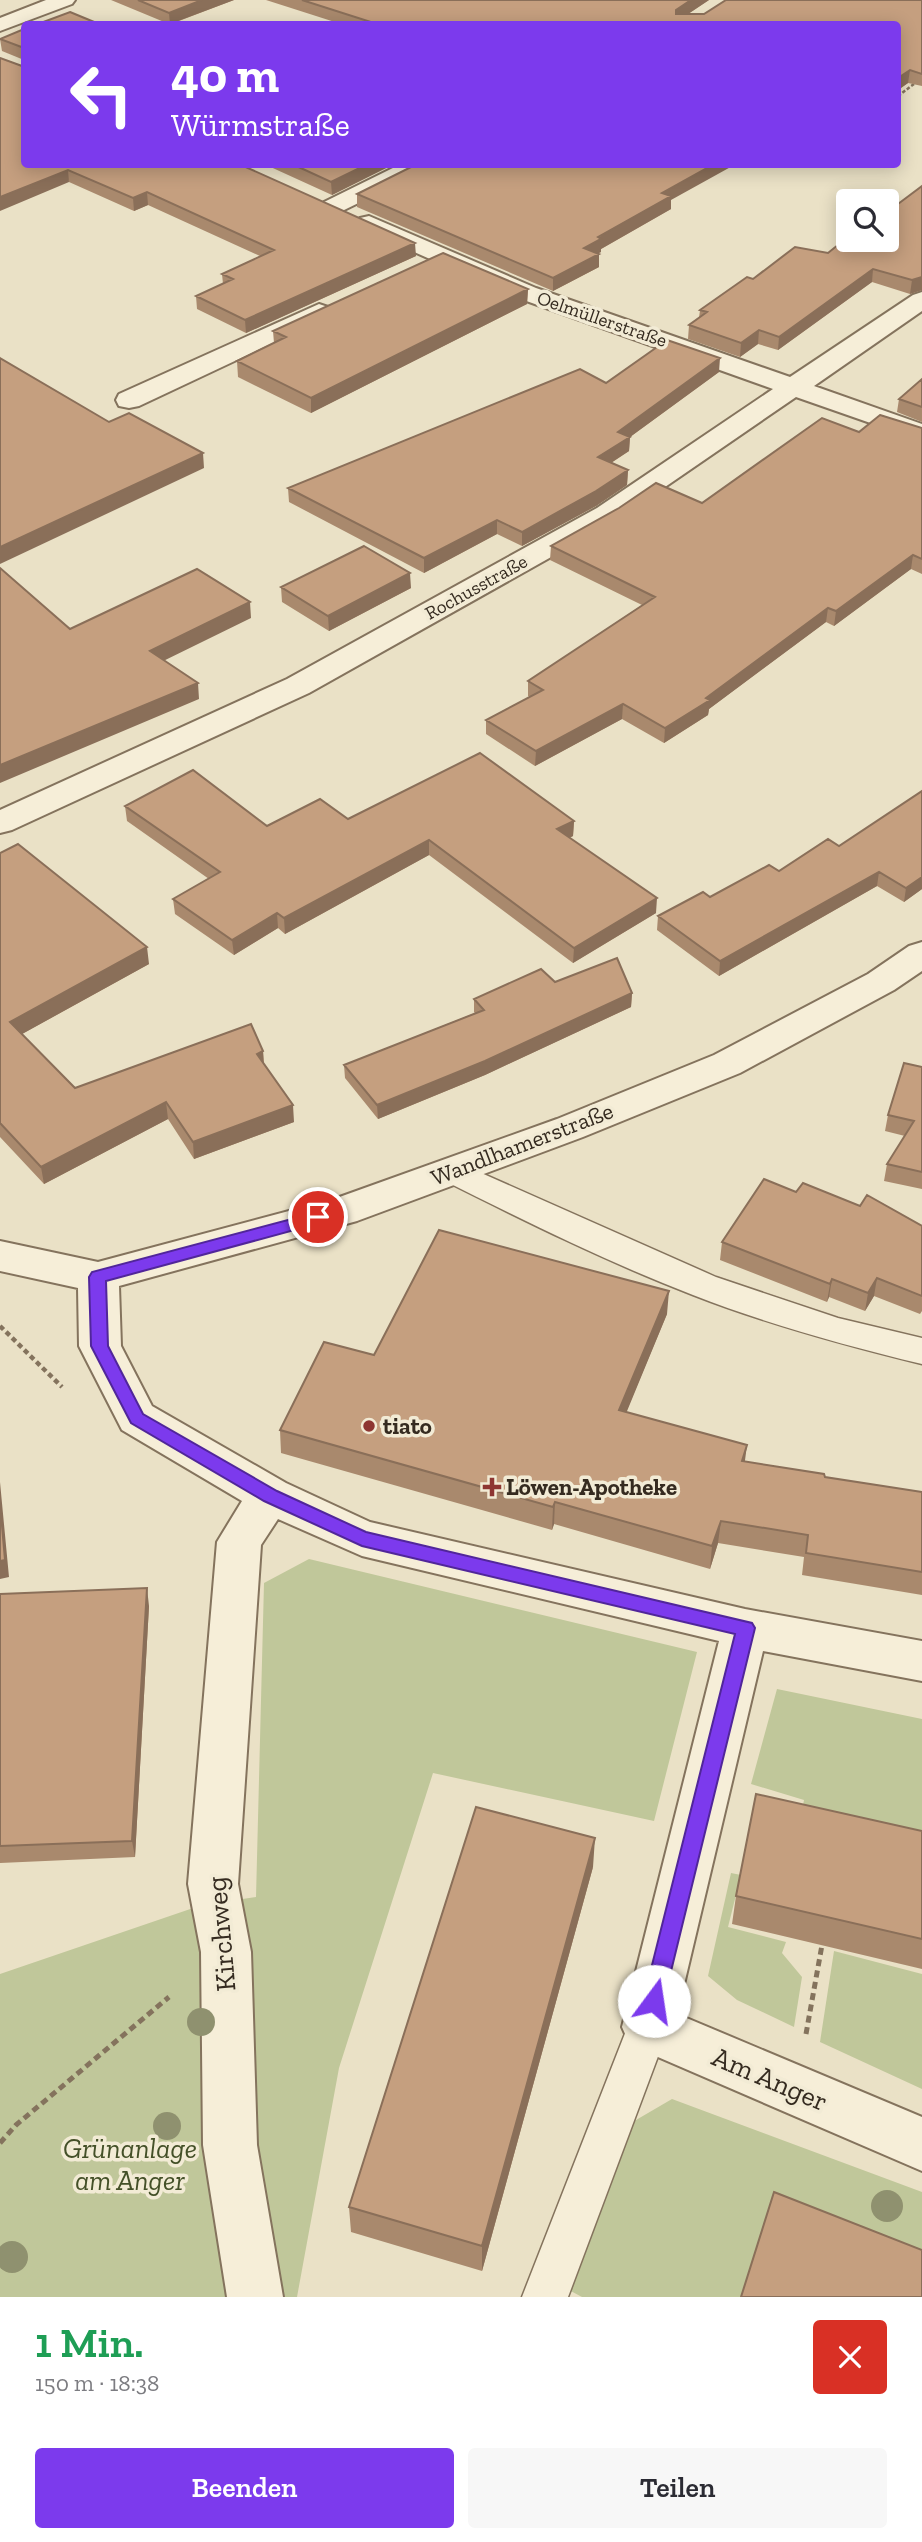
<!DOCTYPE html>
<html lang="de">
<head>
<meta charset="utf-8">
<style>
	body { margin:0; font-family:"Zilla Slab",serif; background:#f7f7f7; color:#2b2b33; height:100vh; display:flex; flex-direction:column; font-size:26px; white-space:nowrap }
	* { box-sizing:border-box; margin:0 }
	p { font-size:23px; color:#7c7c81 }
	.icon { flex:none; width:38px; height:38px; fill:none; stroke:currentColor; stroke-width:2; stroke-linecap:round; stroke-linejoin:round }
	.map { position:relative; height:2297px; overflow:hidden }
	.details { display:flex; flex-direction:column; background:#fff; flex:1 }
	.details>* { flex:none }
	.banner { position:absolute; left:21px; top:21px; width:880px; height:147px; border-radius:7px; box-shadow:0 4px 18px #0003; background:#7c3aed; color:#fff; overflow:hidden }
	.fabs { position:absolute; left:836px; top:189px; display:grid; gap:14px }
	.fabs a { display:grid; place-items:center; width:63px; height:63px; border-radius:7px; background:#fff; box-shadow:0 4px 18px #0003; font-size:35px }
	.pin { position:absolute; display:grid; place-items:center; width:60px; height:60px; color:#fff; margin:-30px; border:4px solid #fff; border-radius:50%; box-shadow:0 2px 7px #0007 }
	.me { position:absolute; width:77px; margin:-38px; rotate:14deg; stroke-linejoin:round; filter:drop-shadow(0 0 5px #0008) }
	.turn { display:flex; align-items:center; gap:24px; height:147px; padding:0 35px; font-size:32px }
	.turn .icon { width:91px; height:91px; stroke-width:2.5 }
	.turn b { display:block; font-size:49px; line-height:60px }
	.round { display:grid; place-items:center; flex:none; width:74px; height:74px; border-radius:7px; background:#f7f7f7 }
	.head { display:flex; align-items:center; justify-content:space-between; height:119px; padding:0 35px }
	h1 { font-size:42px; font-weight:600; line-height:52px; color:#1e9e55 }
	.primary-button { display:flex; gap:14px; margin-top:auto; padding:14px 35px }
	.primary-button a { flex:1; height:80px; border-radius:7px; background:#7c3aed; color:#fff; font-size:28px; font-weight:600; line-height:80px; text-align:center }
	.primary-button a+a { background:#f7f7f7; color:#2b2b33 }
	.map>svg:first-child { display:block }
</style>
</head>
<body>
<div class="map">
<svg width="922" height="2297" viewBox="0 0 922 2297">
	<rect width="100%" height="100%" fill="#eae1c6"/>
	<path fill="#c0c79a" d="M309,1559l388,93 -43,169 -221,-48 -94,295 -42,229h-297v-323l202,-69 54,-8 8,-314z
		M777,1689l145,30v141l-124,-29 6,-31 -53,-16z
		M731,1873l10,2 -13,52 58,15 -4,11 20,24 -8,50 -57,-27 -29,-24z
		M834,1951l88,23v115l-102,-47z
		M672,2099l250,93v79l-154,-58 -27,84h-159l-15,-8 57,-162z"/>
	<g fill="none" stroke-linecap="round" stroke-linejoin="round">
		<g stroke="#84735d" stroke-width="3">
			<path id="lane" d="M452,1160l264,117 122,41 84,20v26c-78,-19 -155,-40 -229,-69 -86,-33 -170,-75 -252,-116l-5,-8 5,-8z
				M648,2007l15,6 6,14 -101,270h-46l111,-284z"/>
		</g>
		<g stroke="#84735d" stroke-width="4">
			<path id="street" d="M46,0h29l-3,4 -72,27v-13z
				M401,164h30l-3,5 -88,43h-16l-4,-5 4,-5z
				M369,216l167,72 254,89 123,-82 9,-3v19l-108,75 108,38v17l-126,-44 -179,123 -308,173 -297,137 -12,3v-23l287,-131 310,-171 176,-119 -255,-91 -158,-70 -3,-5 3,-5z
				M319,304l9,3 4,5 -4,5 -189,89 -10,2 -10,-2 -3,-6 3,-6z
				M922,942v29l-28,19 -154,83 -157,64 -226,84 -238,65 2,60 31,60 134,77 84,39 375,87 177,32v40l-159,-30 -86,363 245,103v54l-292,-126 -8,-18 97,-386 -357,-85 -84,-37 -17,26 -23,339 13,68 6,193 26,152h-56l-24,-152 -2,-193 -13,-68 29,-342 25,-41 -120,-71 -43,-84 -1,-58 -78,-17v-30l98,21 236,-63 223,-80 157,-64 154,-81 41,-28z"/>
		</g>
		<path stroke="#84735d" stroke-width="2.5" stroke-dasharray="3.5 2" stroke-linecap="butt" d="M898,96l24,-18"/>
		<path stroke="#84735d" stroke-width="4.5" stroke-dasharray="5 3.5" stroke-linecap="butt" d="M0,1326l62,61"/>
		<path stroke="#84735d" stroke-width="5" stroke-dasharray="7 4.5" stroke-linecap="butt" d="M806,2034l16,-89
			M0,2143l16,-18 153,-128"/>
		<use href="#lane" fill="#f6eed8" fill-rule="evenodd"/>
		<use href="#street" fill="#f6eed8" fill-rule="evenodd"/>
	</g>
	<g fill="#8f916f">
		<circle cx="201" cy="2022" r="14"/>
		<circle cx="167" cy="2126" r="14"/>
		<circle cx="887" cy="2206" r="16"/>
		<circle cx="12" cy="2257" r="16"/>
	</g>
	<path fill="#a9896d" d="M111,0h123l-63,24h-2z
		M266,0h443l-21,14h16l218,-14v86l-14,-3 -10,7v-66h-557z
		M24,29v31l-22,-9 -2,-12z
		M22,66l217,98 177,92 -170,77 -49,-24 -1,-13 27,-12 -1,-10 38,-18 -112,-51 -14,6 -65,-29z
		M264,164h130l-62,31z
		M922,186v104l-12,4 -38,-12 -94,68 -20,-6 -18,13 -52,-18 1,-14 10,-7 1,-8 53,-31 75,-26 70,-49z
		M357,194l314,6v9l-70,40v3l-3,1 1,14 -46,24 -196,-84z
		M528,289l-1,15 -216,109 -73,-36 -1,-16 37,-18 -1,-12z
		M719,372l-89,65 -1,14 -18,12 17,7 -1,15 -31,21 -74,40 -25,-12 -73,39 -135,-71 -1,-14 318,-105z
		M922,379v43l-25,-10 2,-13z
		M922,428v146l-11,-5 -77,57 -8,-4 -117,87 -1,6 -44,28 -42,-24 -87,47 -49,-32v-14l44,-23 -2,-1v-15l114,-76 -92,-45 1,-14 151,-43 157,-71z
		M281,587l130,1 -82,43 -47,-29z
		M922,791v98l-18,13 -27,-16 -158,90 -62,-46 1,-14 121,-45 60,-25z
		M125,806l142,20 81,-7 226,2 -1,15 -4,2 87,75 -83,50 -144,-108 -144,79 -7,-6 -44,27 -59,-41 -2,-15 36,-20 -82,-58z
		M0,853l149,111 -127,70 53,54 188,-37 1,14 30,57 -100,37 -26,-40 -124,65 -44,-47z
		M555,982l77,11 -1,14 -146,68 -107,44 -33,-41 -1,-13 131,-52 -1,-1v-13z
		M922,1067v122l-38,-8 3,-17 18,-28 -20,-5 3,-16z
		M796,1192l64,14 62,20v85l-2,3 -46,-18 -9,15 -36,-14 -2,5 -107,-42 2,-18z
		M667,1314l-41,98 119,49 80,16 97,15v103l-120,-20 2,-18 -86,-14 -8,26 -156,-45 -2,6 -271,-77 -1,-23 94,-75z
		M0,1594l149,12 -14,251 -135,6z
		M922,1831v138l-190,-45 4,-28z
		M593,1867l-111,404 -131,-39 -2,-25z"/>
	<path fill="#8a6f59" d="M202,0h32l-64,24 -1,-11z
		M691,0h18l-33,22v-12z
		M910,70l-2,13 -10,7v-12z
		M368,164h26l-62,31 -1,-13z
		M714,164h22l-65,36v9l-70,40v3l-18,9 1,-13 78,-55z
		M68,170l1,12 -69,29v-14z
		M147,192l1,13 -14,6 -1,-13z
		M415,243l1,13 -170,77 -1,-13z
		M599,254v13l-46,24v-13z
		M873,269l-1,13 -94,68 1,-13z
		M922,277v13l-12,4 2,-14z
		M528,289l-1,15 -216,109v-15z
		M759,330l-1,14 -18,13 1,-14z
		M720,358l-1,14 -89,65 -1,14 -32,21 1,-15 20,-25z
		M203,453l1,15 -204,96v-17z
		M628,470l-1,15 -31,21 -74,40v-14z
		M497,520v14l-73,39v-15z
		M913,555l-2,14 -77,57 2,-15z
		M410,573l1,15 -82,43 -1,-15z
		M250,602l1,16 -100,49 -1,-16z
		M828,608l-2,14 -117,87 -1,6 -44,28 1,-15z
		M198,683l1,16 -199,84v-18z
		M623,704l-1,15 -87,47 1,-15z
		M574,821l-1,15 -16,8v-15z
		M429,840v15l-144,79 -1,-16z
		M879,872l-2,14 -158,90 1,-15z
		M922,877v12l-18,13 2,-14z
		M657,898l-1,15 -83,50 1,-15z
		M277,913l1,15 -44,27 -2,-15z
		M147,947l2,17 -136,75 -3,-17z
		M632,993l-1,14 -146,68 -107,44 -1,-14z
		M263,1051l1,17 -7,-14z
		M166,1102l2,17 -124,65 -3,-17z
		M293,1105l1,17 -100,37 -1,-17z
		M877,1278l-3,18 -9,15 3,-18z
		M832,1279l-3,18 -2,5 3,-18z
		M669,1291l-2,23 -49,119 1,-23z
		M747,1445l-3,23 -2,-7z
		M0,1482l9,95 -9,2z
		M555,1502l-1,22 -2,6 1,-23z
		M721,1521l-3,22 -8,26 2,-23z
		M147,1588l2,18 -14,251 -3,-16z
		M595,1838l-2,29 -111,404v-25z"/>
	<path fill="#c59f7f" stroke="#8a6f59" stroke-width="2" d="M138,0h64l-33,13z
		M302,0h389l-15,10v4h28l22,-14h196v74l-12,-4 -12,8v-54h-521z
		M70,12l29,12h-61z
		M24,29v19l-24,-9z
		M0,58l22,8 2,-2v100h215l176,79 -170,77 -49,-24 37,-17 -11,-5 52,-24 -127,-58 -14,6 -65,-28 -68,27z
		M292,164h76l-37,18z
		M417,164h297l-52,29 9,3 -73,41 3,2 -17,9 15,6 -46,24 -196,-84z
		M922,186v91l-10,3 -39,-11 -94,68 -20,-7 -18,13 -52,-18 18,-13 -7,-2 47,-33 6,2 42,-32 33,6 21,-17v4h38v-37l2,-1 9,2z
		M443,253l85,36 -217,109 -74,-37 49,-24 -13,-6z
		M667,340l53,18 -102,74 12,5 -32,20 30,13 -32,21 -74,41 -25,-12 -73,38 -136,-70 292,-119 26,14z
		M0,358l109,64 20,-9 74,40 -203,94z
		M922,379v28l-23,-8z
		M880,415l42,13v131l-9,-4 -77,56 -8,-3 -122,90 4,2 -45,28 -42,-24 -87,47 -50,-31 57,-30 -15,-9 127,-84 -104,-51 68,-38 37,-25 46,20 120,-85 37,14z
		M364,546l46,27 -82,43 -47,-29z
		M0,568l70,61 127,-60 53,33 -100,49 48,32 -198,82z
		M480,753l94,68 -17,8 100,69 -83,50 -145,-108 -145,78 -7,-5 -45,27 -59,-41 47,-27 -95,-66 68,-36 74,56 53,-27 28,20z
		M922,791v86l-16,11 -27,-16 -159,89 -62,-45 45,-24 7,5 59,-32 10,6 49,-32 11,7z
		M18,844l129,103 -137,75 65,66 176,-64 12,27 -6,3 36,51 -100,37 -27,-40 -125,65 -41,-44v-270z
		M617,958l15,35 -147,68 -108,44 -33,-40 140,-55 -10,-11 67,-30 14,13z
		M904,1063l18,4v105l-35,-8 27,-43 -26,-6z
		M764,1179l32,13 7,-9 57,23 7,-11 55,31v70l-45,-18 -9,15 -36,-14 -2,5 -108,-42z
		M439,1230l230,61 -50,119 128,35 -5,16 82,13 1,3 97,15v80l-116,-19 2,-18 -87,-14 -9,25 -157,-44 -2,5 -273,-77 44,-88 50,13z
		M0,1503l5,57 -5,1z
		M147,1588l-15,253 -132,5v-252z
		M756,1794l166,37v108l-186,-43z
		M476,1807l119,31 -113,408 -133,-39z
		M774,2192l148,58v47h-181z"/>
	<path fill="#7c3aed" stroke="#51269a" stroke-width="2" d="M318,1212l6,1 2,4 -2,5 -218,59 2,65 35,68 134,77 89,41 386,91 3,5 -93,380 -8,3 -7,-3 -4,-7 92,-367 -373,-88 -98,-45 -133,-78 -40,-77 -2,-69 3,-5z"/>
	<g fill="#8e3632" stroke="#f2ebd5" stroke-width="2.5">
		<circle cx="369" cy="1426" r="7"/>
		<path d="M488.5 1476.5h7v7h7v7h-7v7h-7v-7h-7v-7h7z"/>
	</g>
	<g text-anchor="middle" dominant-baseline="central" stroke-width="7" stroke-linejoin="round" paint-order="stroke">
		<g font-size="19" fill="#352b20" stroke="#f2ebd5">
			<text transform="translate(602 319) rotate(19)">Oelmüllerstraße</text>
			<text transform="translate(476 587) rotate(-29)">Rochusstraße</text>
		</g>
		<g font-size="23" fill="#352b20" stroke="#f2ebd5">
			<text transform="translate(522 1144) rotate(-21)">Wandlhamerstraße</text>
		</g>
		<g font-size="23" font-weight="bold" fill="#352b20" stroke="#f2ebd5" text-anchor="start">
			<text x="383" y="1426">tiato</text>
			<text x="506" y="1487">Löwen-Apotheke</text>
		</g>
		<g font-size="28" fill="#352b20" stroke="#f2ebd5">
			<text transform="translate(221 1934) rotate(-95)">Kirchweg</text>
			<text transform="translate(770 2079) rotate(23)">Am Anger</text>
		</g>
		<g font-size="28" font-style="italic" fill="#445028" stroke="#f2ebd5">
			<text x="130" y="2148">Grünanlage<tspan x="130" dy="32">am Anger</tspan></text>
		</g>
	</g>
</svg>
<div class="fabs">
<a><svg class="icon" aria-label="search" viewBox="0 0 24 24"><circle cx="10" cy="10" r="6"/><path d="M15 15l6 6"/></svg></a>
</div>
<div class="pin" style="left:318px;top:1217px;background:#d93025"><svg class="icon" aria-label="arrive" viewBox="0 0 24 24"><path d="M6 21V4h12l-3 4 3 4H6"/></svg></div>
<svg class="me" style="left:654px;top:2001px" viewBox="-20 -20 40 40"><circle r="19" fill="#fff"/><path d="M0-13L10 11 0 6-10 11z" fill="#7c3aed"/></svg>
<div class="banner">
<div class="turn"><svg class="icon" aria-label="left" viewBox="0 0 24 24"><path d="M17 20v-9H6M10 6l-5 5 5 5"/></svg><div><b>40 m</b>Würmstraße</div></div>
</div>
</div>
<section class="details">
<div class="head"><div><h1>1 Min.</h1><p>150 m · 18:38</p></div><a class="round" style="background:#d93025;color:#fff"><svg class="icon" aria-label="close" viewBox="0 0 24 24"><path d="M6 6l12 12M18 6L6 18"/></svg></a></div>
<div class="primary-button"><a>Beenden</a><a>Teilen</a></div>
</section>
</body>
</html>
